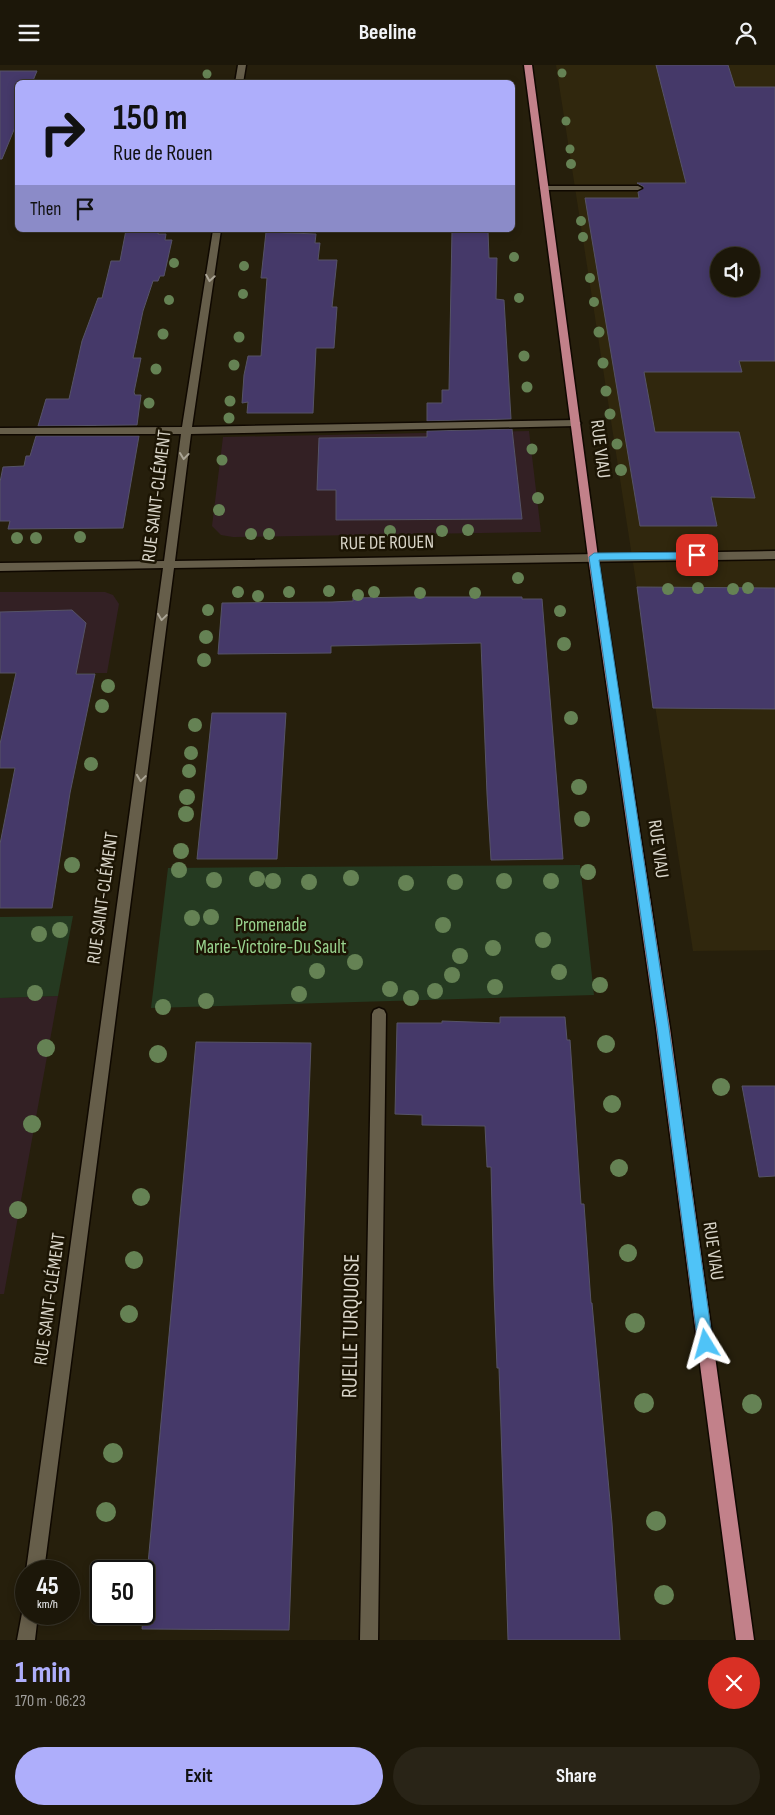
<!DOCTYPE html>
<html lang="en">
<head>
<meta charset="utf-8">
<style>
	body { margin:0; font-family:"Sofia Sans Condensed",sans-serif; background:#292417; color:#f1f3f6; height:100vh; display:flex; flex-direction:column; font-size:19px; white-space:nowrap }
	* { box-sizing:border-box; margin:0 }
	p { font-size:16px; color:#a09f9c }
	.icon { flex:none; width:28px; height:28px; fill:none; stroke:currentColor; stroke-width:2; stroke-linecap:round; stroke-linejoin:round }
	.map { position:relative; height:1575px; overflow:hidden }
	.side { display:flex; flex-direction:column; background:#1c1709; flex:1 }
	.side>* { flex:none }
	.top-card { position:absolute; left:15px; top:15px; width:500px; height:152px; border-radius:8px; box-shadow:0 2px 8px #0003,0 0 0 1px #3a362a; background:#aeaefb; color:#111; overflow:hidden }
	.controls { position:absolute; left:710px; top:182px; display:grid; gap:10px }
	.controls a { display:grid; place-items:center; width:50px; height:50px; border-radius:50%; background:#1c1709; box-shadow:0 2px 8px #0003,0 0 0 1px #3a362a; font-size:25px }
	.speed { position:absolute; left:15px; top:1495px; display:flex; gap:10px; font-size:25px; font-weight:700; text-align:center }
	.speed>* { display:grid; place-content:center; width:65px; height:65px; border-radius:50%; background:#1c1709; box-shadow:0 2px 8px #0003,0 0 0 1px #3a362a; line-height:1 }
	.speed small { font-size:12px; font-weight:400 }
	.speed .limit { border:2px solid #111; border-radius:8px; background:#fff; color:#111 }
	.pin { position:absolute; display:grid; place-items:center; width:42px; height:42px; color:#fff; margin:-21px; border-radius:10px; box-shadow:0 2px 8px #0006 }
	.me { position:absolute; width:55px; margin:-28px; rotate:352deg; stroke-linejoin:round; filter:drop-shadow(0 0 4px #0008) }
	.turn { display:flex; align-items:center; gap:18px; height:105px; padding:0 15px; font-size:22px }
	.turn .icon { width:65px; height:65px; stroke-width:2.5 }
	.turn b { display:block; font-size:35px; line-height:42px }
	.then { display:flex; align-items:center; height:48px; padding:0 15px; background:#0003; gap:10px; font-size:19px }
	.round { display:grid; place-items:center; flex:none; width:52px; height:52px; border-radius:26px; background:#292417 }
	.head { display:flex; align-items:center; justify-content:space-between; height:85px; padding:0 15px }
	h1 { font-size:30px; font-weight:700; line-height:38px; color:#aeaefb }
	.action { display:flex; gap:10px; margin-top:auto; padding:10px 15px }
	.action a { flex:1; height:58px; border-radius:30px; background:#aeaefb; color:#111; font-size:20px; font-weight:700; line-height:58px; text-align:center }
	.action a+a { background:#292417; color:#f1f3f6 }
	header { display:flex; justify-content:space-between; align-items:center; height:65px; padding:0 15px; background:#1c1709; font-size:22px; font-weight:700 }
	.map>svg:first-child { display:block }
</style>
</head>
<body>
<header><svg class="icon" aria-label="menu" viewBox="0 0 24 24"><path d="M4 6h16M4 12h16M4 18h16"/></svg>Beeline<svg class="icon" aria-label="person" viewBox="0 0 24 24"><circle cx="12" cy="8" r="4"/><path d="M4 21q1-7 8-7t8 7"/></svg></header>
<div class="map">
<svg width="775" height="1575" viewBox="0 0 775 1575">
	<rect width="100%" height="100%" fill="#261f0c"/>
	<path fill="#332024" d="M529,366l12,101 -308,5 -12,-2 -9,-9 11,-89z
		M0,527h105l8,3 6,9 -12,69h-107z
		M58,931l-54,298h-4v-296z"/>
	<path fill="#30270d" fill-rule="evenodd" d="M556,0h219v885l-82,1zM719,191h32v33h-32z"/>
	<path fill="#253a21" d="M580,800l14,130 -443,13 17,-140z
		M73,851l-15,80 -58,2v-81z"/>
	<path fill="#453969" stroke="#565367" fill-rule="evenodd" d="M656,0h72l7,22h40v274h-36l3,11h-98l11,60h84l16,66 -44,-1 6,29h-77l-55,-328h54l-1,-6 6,-5 -7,-4h49zM719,191h32v33h-32z
		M0,6h37l-5,12h-14v37l-16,39h-2z
		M126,165h33l-1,4h8l-1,6h7l-8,36h-4l-2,5h-5l-10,30 -10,47h8l-7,34 1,3h6l-4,30 -99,1 8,-27h23l13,-58 16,-43h4l9,-37h9z
		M452,165l36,1 1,27h8l-1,41 8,1 7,119 -84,2v-18h15v-13h7z
		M266,167l50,2 -1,9h5l-2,17h19l-5,47h5l-3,41h-18l-3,65h-66l1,-11 -6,1 2,-28 4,-19h13l6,-78h-6z
		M512,364l10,90 -186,1v-30h-19l2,-52 108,-1v-6z
		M36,371h103l-16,92 -115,1 2,-8h-10v-39l3,-15 21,-1 2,-10h4z
		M637,522l138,1v121l-122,-1z
		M408,532h114v2h20l21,260 -72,1 -4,-66 -6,-151 -150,3v7l-113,1 4,-51 110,-1 21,-1v-3z
		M72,545l14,13 -10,51h19l-25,119 -18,115h-52v-64l15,-76h-15v-24l16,-71h-16v-61z
		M212,648h74l-9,146h-80z
		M500,952h65l2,23h3l11,164h3l7,99h1l20,220 8,117h-112l-9,-272h-2l-3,-77 -3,-124h-4l-2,-41 -63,-1v-10l-27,-1 2,-91h45v-2l58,2z
		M196,977l115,1 -22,587 -147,-1z
		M742,1021h33v90l-16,1z"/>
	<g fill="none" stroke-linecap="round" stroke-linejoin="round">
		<g stroke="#0f0800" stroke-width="3">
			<path id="minor" d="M238,0h8l-3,18h-8z
				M541,121h97l4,2 -4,2h-94l-4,-2z
				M213,165h8l-29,197 384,-7 5,3 -5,3 -385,8 -16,127 600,-10v8l-601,9 -130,1003h-18l137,-1003 -163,3v-8l164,-2 17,-127h-181v-6l182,-1z
				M379,943l5,2 2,4 -8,626h-18l12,-626 2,-4z
				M26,1541v8h12l-3,26h-18l6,-32z"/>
		</g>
		<g stroke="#0f0800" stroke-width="3">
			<path id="major" d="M524,0h8l66,492 72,471 84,612h-18l-80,-612 -68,-471z"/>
		</g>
		<use href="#minor" fill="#665e4a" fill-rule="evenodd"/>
		<use href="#major" fill="#c2818a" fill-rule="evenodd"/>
	</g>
	<g fill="#658254">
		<circle cx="562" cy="8" r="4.5"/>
		<circle cx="207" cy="9" r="4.5"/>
		<circle cx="566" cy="56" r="4.5"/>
		<circle cx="570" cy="84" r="4.5"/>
		<circle cx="571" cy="99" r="5"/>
		<circle cx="581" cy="156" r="5"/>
		<circle cx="583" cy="172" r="5"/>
		<circle cx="514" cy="192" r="5"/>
		<circle cx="174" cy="198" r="5"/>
		<circle cx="244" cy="201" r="5"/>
		<circle cx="590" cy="213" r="5"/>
		<circle cx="243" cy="229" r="5"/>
		<circle cx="519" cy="233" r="5"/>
		<circle cx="169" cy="235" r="5"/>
		<circle cx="594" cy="237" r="5"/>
		<circle cx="599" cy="267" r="5.5"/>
		<circle cx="163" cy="269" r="5.5"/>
		<circle cx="239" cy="272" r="5.5"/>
		<circle cx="524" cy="291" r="5.5"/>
		<circle cx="603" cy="298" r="5.5"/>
		<circle cx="234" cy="300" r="5.5"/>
		<circle cx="156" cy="304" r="5.5"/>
		<circle cx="527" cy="322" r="5.5"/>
		<circle cx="606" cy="326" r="5.5"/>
		<circle cx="230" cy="336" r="5.5"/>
		<circle cx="149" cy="338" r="5.5"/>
		<circle cx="610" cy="349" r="5.5"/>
		<circle cx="229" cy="353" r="5.5"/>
		<circle cx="617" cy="379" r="5.5"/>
		<circle cx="532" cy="384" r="5.5"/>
		<circle cx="222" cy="395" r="5.5"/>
		<circle cx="621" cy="405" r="6"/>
		<circle cx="538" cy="433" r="6"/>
		<circle cx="219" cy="445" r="6"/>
		<circle cx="468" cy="465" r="6"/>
		<circle cx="390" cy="466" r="6"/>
		<circle cx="442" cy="466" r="6"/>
		<circle cx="251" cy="469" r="6"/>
		<circle cx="269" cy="469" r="6"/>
		<circle cx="80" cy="472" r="6"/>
		<circle cx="17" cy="473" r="6"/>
		<circle cx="36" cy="473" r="6"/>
		<circle cx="518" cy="513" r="6"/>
		<circle cx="698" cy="523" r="6"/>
		<circle cx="748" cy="523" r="6"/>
		<circle cx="668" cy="524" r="6"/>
		<circle cx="733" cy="524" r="6"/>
		<circle cx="329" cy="526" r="6"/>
		<circle cx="238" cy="527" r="6"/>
		<circle cx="289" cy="527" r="6"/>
		<circle cx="374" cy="527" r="6"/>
		<circle cx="420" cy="528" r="6"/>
		<circle cx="475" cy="528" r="6"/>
		<circle cx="358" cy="530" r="6"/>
		<circle cx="258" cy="531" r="6"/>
		<circle cx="208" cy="545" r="6"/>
		<circle cx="560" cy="546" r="6"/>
		<circle cx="206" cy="572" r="7"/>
		<circle cx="564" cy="579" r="7"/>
		<circle cx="204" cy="595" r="7"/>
		<circle cx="108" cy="621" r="7"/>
		<circle cx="102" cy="641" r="7"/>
		<circle cx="571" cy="653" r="7"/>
		<circle cx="195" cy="660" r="7"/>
		<circle cx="191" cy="688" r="7"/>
		<circle cx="91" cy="699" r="7"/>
		<circle cx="189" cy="706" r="7"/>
		<circle cx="579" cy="722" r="8"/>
		<circle cx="187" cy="732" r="8"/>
		<circle cx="186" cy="749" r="8"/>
		<circle cx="582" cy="754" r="8"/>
		<circle cx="181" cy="786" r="8"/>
		<circle cx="72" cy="800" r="8"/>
		<circle cx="179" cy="805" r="8"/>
		<circle cx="588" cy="807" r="8"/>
		<circle cx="351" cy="813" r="8"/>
		<circle cx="257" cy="814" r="8"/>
		<circle cx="214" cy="815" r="8"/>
		<circle cx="273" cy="816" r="8"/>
		<circle cx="504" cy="816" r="8"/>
		<circle cx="551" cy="816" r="8"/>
		<circle cx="309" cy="817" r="8"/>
		<circle cx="455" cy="817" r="8"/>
		<circle cx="406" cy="818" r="8"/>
		<circle cx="211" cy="852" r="8"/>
		<circle cx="192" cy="853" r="8"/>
		<circle cx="443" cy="860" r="8"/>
		<circle cx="60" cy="865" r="8"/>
		<circle cx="39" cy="869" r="8"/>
		<circle cx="543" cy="875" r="8"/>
		<circle cx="493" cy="883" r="8"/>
		<circle cx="460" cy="891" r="8"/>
		<circle cx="355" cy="897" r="8"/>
		<circle cx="317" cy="906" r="8"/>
		<circle cx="559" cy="907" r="8"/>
		<circle cx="452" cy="910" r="8"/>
		<circle cx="600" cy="920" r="8"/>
		<circle cx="495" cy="922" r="8"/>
		<circle cx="390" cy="924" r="8"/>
		<circle cx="435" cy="926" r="8"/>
		<circle cx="35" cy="928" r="8"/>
		<circle cx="299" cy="929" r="8"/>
		<circle cx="411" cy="933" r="8"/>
		<circle cx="206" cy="936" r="8"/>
		<circle cx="163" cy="942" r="8"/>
		<circle cx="606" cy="979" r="9"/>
		<circle cx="46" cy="983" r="9"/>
		<circle cx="158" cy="989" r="9"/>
		<circle cx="721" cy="1022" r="9"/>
		<circle cx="612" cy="1039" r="9"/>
		<circle cx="32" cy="1059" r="9"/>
		<circle cx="619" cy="1103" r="9"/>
		<circle cx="141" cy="1132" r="9"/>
		<circle cx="18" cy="1145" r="9"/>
		<circle cx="628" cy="1188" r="9"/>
		<circle cx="134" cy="1195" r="9"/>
		<circle cx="129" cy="1249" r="9"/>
		<circle cx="635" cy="1258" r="10"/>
		<circle cx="644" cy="1338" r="10"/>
		<circle cx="752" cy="1339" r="10"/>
		<circle cx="113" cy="1388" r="10"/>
		<circle cx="106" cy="1447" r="10"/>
		<circle cx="656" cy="1456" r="10"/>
		<circle cx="664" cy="1530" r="10"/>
	</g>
	<defs><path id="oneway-chevron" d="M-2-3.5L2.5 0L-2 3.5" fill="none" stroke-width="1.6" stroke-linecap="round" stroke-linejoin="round" transform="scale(1.25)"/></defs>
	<g stroke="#aba596">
		<use href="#oneway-chevron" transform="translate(210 213) rotate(99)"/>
		<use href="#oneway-chevron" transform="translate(184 391) rotate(97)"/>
		<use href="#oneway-chevron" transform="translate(162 552) rotate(98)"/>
		<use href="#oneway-chevron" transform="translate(141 713) rotate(98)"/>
	</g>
	<path fill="#4fc3f7" stroke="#337fa1" d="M697,487l4,3 -4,4 -98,1 70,468 44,316 -2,5 -5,2 -6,-2 -2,-5 -41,-316 -68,-471 5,-4z"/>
	<g text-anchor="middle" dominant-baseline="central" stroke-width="5" stroke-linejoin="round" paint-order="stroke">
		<g font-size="19" fill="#d9d5c9" stroke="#1c1504">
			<text transform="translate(600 384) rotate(83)">RUE VIAU</text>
			<text transform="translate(157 431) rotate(-83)">RUE SAINT-CLÉMENT</text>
			<text transform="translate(387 478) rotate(-1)">RUE DE ROUEN</text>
			<text transform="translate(658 784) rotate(82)">RUE VIAU</text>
			<text transform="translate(103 833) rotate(-82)">RUE SAINT-CLÉMENT</text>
			<text transform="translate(713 1186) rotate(82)">RUE VIAU</text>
			<text transform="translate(50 1234) rotate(-82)">RUE SAINT-CLÉMENT</text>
		</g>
		<g font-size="19" fill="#99d38e" stroke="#1c1504">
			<text x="271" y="860">Promenade<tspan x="271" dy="22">Marie-Victoire-Du Sault</tspan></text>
		</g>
		<g font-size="22" fill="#d9d5c9" stroke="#1c1504">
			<text transform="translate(351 1261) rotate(-89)">RUELLE TURQUOISE</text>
		</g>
	</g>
</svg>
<div class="controls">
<a><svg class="icon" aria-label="sound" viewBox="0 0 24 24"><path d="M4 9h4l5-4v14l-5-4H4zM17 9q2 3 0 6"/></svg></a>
</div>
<div class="speed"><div>45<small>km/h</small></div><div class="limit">50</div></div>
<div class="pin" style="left:697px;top:490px;background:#d93025"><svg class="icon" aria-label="arrive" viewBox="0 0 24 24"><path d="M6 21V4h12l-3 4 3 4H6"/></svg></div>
<svg class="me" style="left:706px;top:1279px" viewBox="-20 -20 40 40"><path d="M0-17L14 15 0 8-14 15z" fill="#4fc3f7" stroke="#fff" stroke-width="4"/></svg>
<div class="top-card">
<div class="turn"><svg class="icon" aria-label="right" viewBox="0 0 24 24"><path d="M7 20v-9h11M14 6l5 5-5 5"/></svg><div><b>150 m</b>Rue de Rouen</div></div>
<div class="then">Then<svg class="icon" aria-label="arrive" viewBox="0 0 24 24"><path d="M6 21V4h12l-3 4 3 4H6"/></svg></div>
</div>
</div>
<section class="side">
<div class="head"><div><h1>1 min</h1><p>170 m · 06:23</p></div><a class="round" style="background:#d93025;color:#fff"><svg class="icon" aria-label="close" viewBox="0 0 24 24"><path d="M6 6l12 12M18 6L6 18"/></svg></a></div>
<div class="action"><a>Exit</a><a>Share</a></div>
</section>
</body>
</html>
